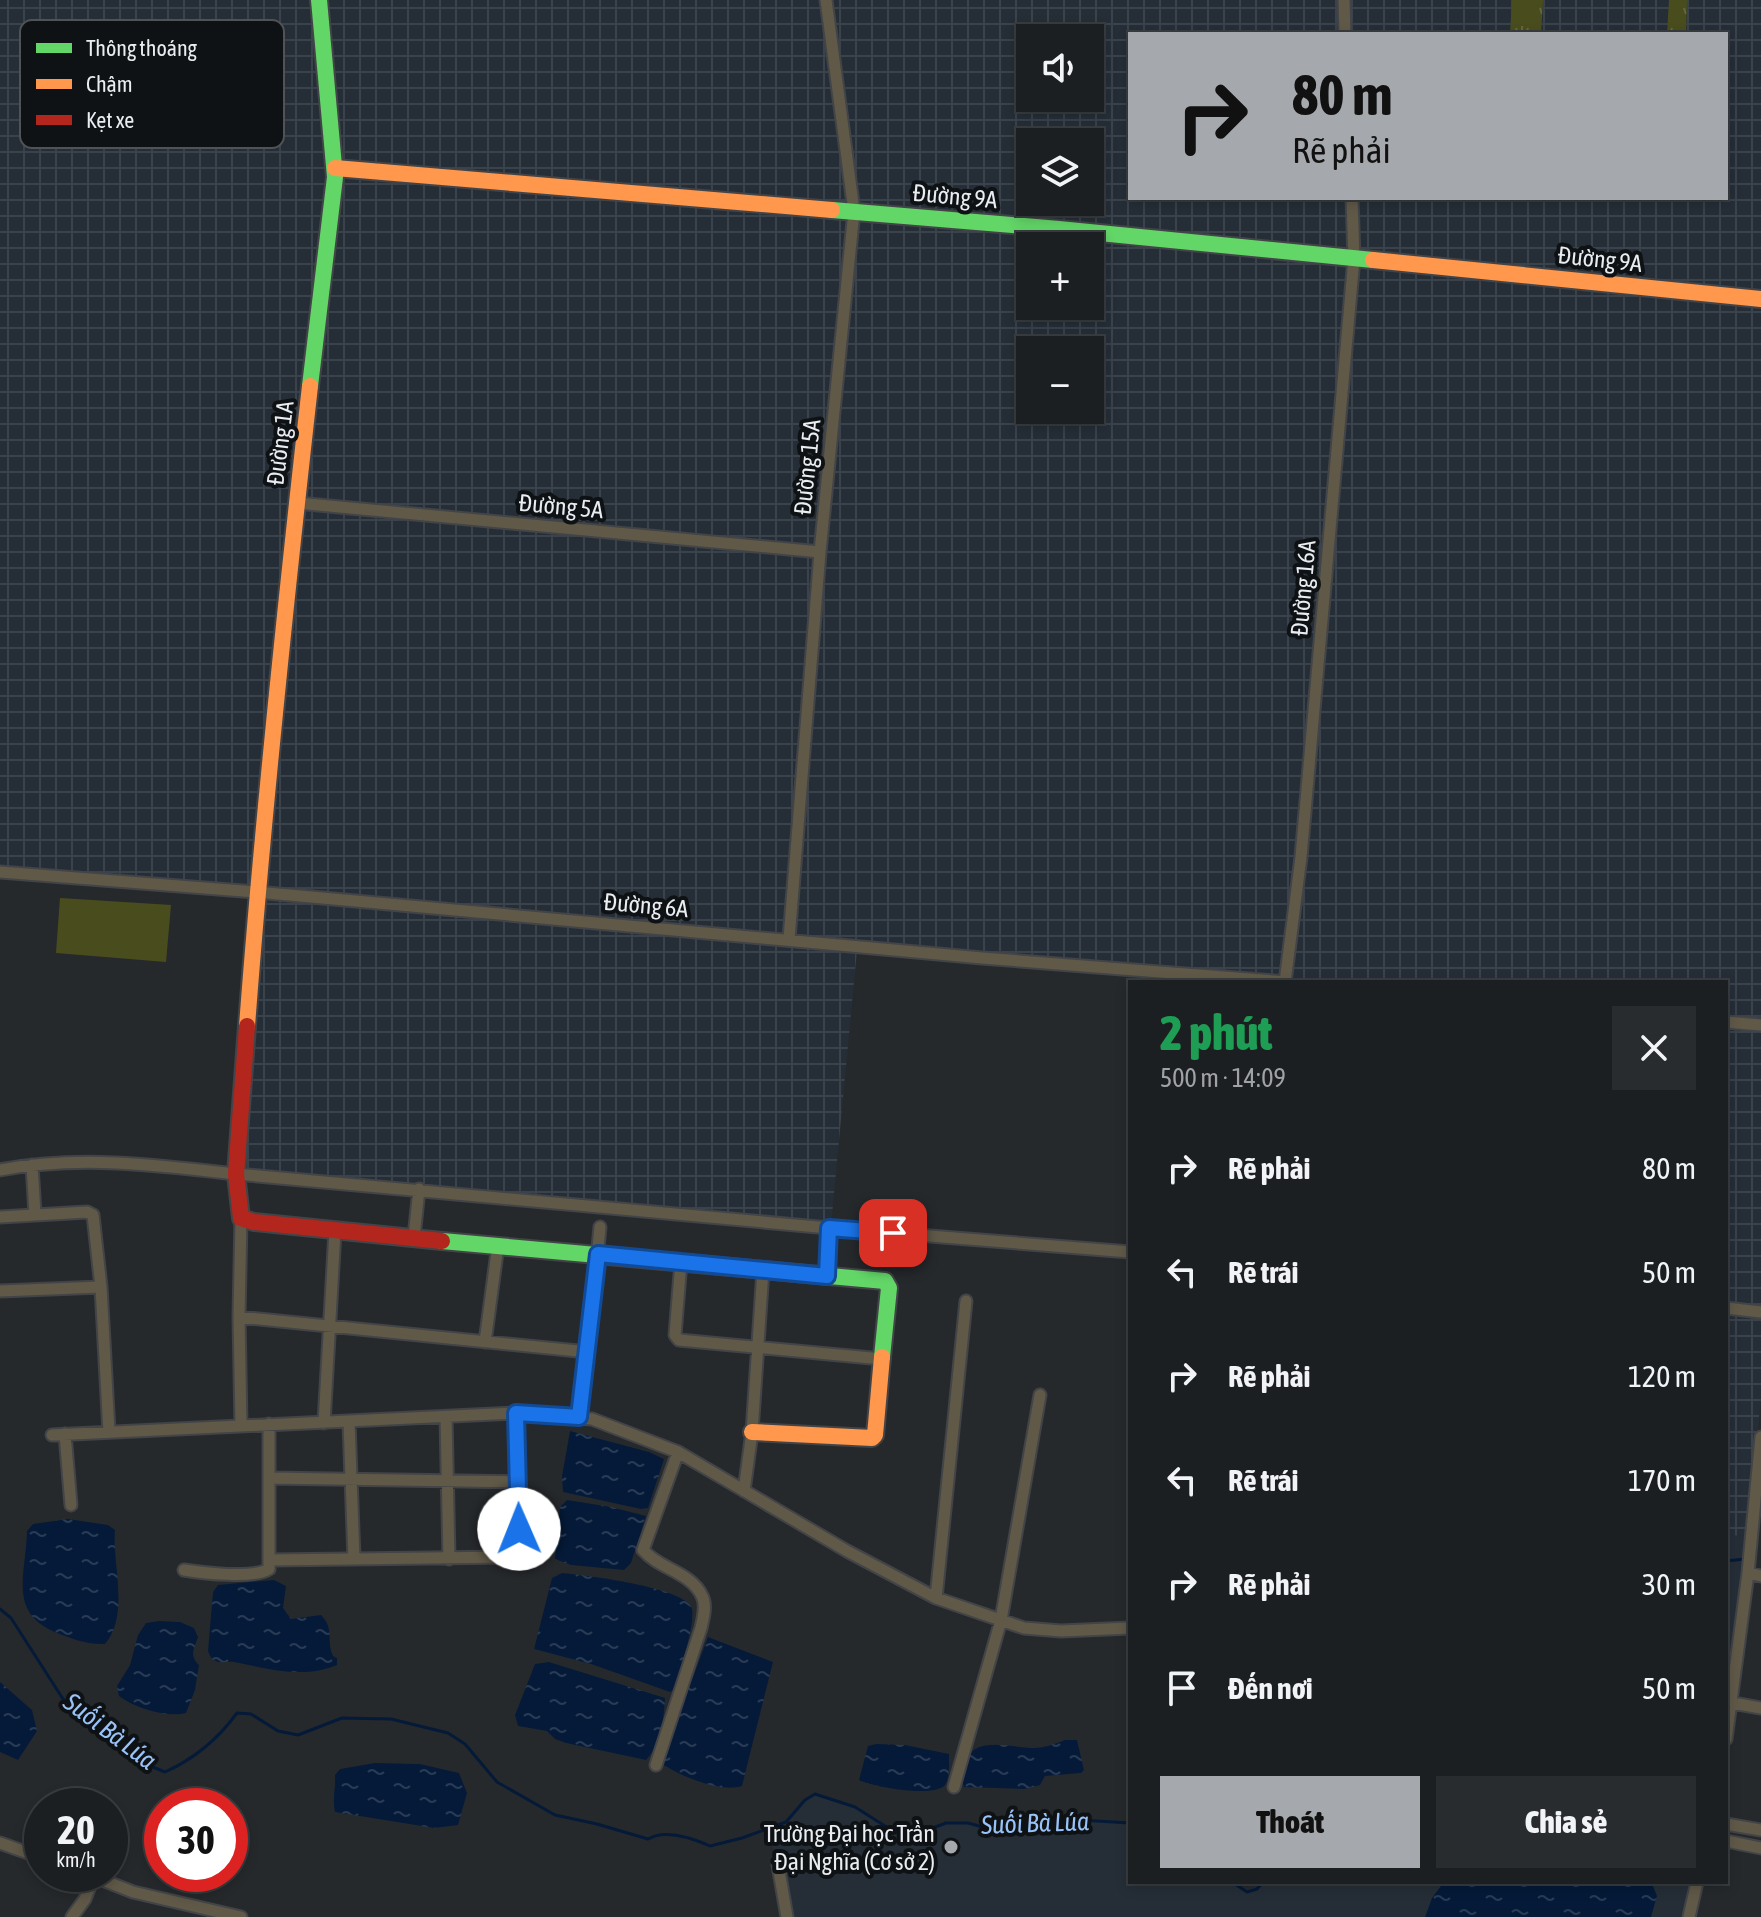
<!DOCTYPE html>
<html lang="vi">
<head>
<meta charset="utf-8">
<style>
	body { margin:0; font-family:"Asap Condensed",sans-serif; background:#292c2e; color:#f1f3f6; height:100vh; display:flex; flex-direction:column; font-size:30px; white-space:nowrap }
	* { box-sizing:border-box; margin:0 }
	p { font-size:26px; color:#a0a2a5 }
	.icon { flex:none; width:44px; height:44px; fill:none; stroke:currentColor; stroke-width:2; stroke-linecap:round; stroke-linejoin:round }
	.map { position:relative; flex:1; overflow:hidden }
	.panel { position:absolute; left:1128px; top:980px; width:600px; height:904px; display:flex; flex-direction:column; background:#1c1f21; border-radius:0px; box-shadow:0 4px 12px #0003,0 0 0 2px #3a3d3f }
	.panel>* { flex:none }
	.hud { position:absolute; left:1128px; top:32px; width:600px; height:168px; border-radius:0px; box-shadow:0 4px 12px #0003,0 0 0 2px #3a3d3f; background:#a5a8ac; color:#111; overflow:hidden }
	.tools { position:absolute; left:1016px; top:24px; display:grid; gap:16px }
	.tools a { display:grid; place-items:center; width:88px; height:88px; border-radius:0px; background:#1c1f21; box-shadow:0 4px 12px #0003,0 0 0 2px #3a3d3f; font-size:40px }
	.speed { position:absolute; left:24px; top:1788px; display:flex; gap:16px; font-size:40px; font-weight:700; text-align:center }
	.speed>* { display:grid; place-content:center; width:104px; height:104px; border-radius:50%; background:#1c1f21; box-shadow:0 4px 12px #0003,0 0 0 2px #3a3d3f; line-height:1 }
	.speed small { font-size:20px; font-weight:400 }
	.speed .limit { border:12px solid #d22; background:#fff; color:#111 }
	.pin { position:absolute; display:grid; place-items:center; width:68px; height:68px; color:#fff; margin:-34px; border-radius:16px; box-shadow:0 4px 12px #0006 }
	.me { position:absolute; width:88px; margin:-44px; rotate:359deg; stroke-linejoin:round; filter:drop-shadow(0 0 6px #0008) }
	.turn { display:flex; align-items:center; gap:28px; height:168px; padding:0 32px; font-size:36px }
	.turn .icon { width:104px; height:104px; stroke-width:2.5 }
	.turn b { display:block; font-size:56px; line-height:68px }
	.round { display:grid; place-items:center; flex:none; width:84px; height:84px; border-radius:0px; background:#292c2e }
	.headline { display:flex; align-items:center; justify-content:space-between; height:136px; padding:0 32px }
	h1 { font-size:48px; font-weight:800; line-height:60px; color:#1e9e55 }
	.button { display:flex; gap:16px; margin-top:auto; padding:16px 32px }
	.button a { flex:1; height:92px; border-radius:0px; background:#a5a8ac; color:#111; font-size:32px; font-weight:800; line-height:92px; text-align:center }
	.button a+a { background:#292c2e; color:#f1f3f6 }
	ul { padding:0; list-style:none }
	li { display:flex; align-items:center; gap:24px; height:104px; padding:0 32px }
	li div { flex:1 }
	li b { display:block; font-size:30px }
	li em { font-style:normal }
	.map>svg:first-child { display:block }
</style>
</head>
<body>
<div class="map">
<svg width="1761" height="1917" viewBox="0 0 1761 1917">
	<defs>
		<pattern id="industrial-grid" width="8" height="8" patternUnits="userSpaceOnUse" patternTransform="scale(2)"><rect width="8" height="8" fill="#252e37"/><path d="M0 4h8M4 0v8" fill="none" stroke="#3a424b"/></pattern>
		<pattern id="grass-tufts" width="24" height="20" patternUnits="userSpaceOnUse" patternTransform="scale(2)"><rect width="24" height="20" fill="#494d1d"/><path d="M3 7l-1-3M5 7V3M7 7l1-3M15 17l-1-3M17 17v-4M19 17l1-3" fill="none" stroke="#63673e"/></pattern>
		<pattern id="water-ripples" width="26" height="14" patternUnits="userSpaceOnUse" patternTransform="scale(2)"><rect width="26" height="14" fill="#041a38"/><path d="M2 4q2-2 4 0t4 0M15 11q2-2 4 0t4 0" fill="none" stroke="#293b55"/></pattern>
	</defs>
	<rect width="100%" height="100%" fill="#26292c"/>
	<path fill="#252e37" d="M1748,1535l-22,186v-185z
		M815,1794l40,13 41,26 29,-2 21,-8h22l22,6h27l63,-9 50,3v59h102l15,10 9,-3 7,-7h431l-9,35h-895l-22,-88 18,-7 19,-22z"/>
	<path fill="url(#industrial-grid)" fill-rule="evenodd" d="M0,0h1761v1309l-35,-4v-323h-427v-2l-244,-19 -198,-11 -26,275 -592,-54 20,-276 -259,-26zM1130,34h596v164h-596zM1030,38h60v60h-60zM1030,142h60v60h-60zM1030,246h60v60h-60zM1030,350h60v60h-60z
		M1726,1311l35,5v81l-13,138 -22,1z"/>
	<path fill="url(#grass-tufts)" d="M1512,0h31l-2,34h-31z
		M1669,0h18l-1,34h-19z"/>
	<path fill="#494d1d" d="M60,898l111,7 -5,57 -110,-9z"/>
	<path fill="url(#water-ripples)" d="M570,1431l79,21 15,7 -16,49 -7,1 -78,-17 -1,-16z
		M567,1500l44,7 35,9 -15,47 -7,7 -53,-5 -16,-6 5,-52z
		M68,1519l40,6 7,5c-3,34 15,85 -10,114 -16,1 -33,-5 -48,-11 -50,-20 -31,-58 -30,-102l6,-7z
		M562,1573c21,2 125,14 130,36 3,16 -12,61 -16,79l-6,4 -79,-28 -57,-15 18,-71z
		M274,1580l12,6 -3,22 8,11 30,-4c14,14 5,25 12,41l4,2v7c-33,14 -68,4 -103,-3 -6,-1 -13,2 -18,-1 -5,-2 -6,-5 -8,-10l5,-59 5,-7z
		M159,1621l21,1 14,6 4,9c-4,12 -9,18 1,28l-4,25 -9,23c-19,5 -52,-5 -67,-17l-2,-10 13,-21 8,-30 8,-12z
		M708,1637l65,25 -31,124c-21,7 -63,-10 -81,-23z
		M549,1662l116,36c-1,20 -4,47 -19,62l-80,-17 -11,-4 -8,-8 -29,-5 -3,-11 20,-51z
		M0,1682l32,28 5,21 -19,29 -18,-8z
		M1065,1740h12l7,30 -3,3 -36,3 -5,9 -16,4 -60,-2c-3,-9 -1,-15 2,-25 7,-27 47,-14 68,-14 10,0 21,-4 31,-8z
		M876,1744l29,1 44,9c0,8 1,24 -4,31 -10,13 -73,2 -86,-5l9,-34z
		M375,1763l45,1 39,9 8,20 -9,32 -24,3 -99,-16c-3,-12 1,-24 0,-37l5,-6z
		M1444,1882h200l9,4 4,10 -6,21h-226l7,-19z"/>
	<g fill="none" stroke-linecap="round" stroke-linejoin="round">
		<path stroke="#041a38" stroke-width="3" d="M1726,1561l19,-2
			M0,1609l11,9 52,81 80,64 22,9c29,-13 53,-33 72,-59l14,1 27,17 20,4 44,-17 49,1 57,14 17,11 32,38 58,33 42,9 51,15c17,-10 44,-1 62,7l32,-8 44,-16 19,-22 10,-6 40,13 41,26 29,-2 21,-8h22l22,6h27l63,-9 50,3
			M1232,1882l15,10 10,-3 6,-7"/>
		<g stroke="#424447" stroke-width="15">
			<path id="street" d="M1344,0l1,34
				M297,503l523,49
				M0,872l256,20 726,66 305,24
				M789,939l31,-387 34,-341 -28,-211
				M1285,982l16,-125 53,-599 -2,-60
				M1726,1022l35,3
				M32,1165l3,49
				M0,1170c78,-15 159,-5 236,4l593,54 301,24
				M0,1217l87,-5 6,3 8,72 8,145
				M414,1237l5,-48
				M681,1262l-6,73 4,5 203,19
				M827,1276l2,-48
				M0,1291l101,-4
				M1726,1308l35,4
				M239,1317l2,-99
				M485,1342l13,-97
				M446,1417l3,142
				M579,1417l9,-65 12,-125
				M349,1422l5,137
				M324,1423l11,-192
				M241,1426l-2,-109 349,35
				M65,1434l6,71
				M52,1435l464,-22 76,6 86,33 169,99 89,47 88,30 37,3 69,-3
				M269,1478l249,4
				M744,1491l8,-59 11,-162
				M270,1560l247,-3 2,-5 -3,-139
				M184,1570c19,3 69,9 85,-1v-145
				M1748,1573l13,3
				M936,1598l30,-297
				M1733,1703l28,5
				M1726,1739l22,-166 13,-136
				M656,1765l45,-137c2,-9 6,-23 1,-32 -11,-24 -43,-27 -59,-46l35,-98
				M954,1787l47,-167 39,-225
				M1726,1824l35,6
				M1726,1841l35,7
				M0,1843l42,15
				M778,1865l9,52
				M87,1874l46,18 108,25
				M72,1917l13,-18 9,-23
				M1689,1917l8,-35"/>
		</g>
		<g stroke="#424447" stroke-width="20">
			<path id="fast" d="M832,210l227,19 314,31
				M310,386l25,-209 -16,-177
				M442,1241l443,40 4,7 -7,69"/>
		</g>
		<g stroke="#424447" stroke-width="20">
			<path id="slow" d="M335,168l497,42
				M1373,260l388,39
				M247,1026c16,-213 39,-427 63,-640
				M752,1432l120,6 3,-3 7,-78"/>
		</g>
		<g stroke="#424447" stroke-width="20">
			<path id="jam" d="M247,1026l-11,148 5,44 13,4 188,19"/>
		</g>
		<use href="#street" stroke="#605948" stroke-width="11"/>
		<use href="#fast" stroke="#63d668" stroke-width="16"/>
		<use href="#slow" stroke="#ff974d" stroke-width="16"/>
		<use href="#jam" stroke="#b3261e" stroke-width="16"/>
	</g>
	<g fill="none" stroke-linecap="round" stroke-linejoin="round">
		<g stroke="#114b97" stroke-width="20">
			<path id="route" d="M519,1529l-3,-116 63,4 19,-163 229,22 2,-48 64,5"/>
		</g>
		<use href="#route" stroke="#1a73e8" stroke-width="14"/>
	</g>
	<circle fill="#a5a8ac" stroke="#0f1214" stroke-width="3" cx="951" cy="1847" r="8"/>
	<g text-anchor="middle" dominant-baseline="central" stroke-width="8" stroke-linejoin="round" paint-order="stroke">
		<g font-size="24" fill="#e9ecf1" stroke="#0f1214">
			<text transform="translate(955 196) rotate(5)">Đường 9A</text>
			<text transform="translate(1600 259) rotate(6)">Đường 9A</text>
			<text transform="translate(280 443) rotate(-83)">Đường 1A</text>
			<text transform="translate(807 467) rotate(-84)">Đường 15A</text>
			<text transform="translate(561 506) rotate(5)">Đường 5A</text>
			<text transform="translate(1303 588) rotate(-85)">Đường 16A</text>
			<text transform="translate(646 905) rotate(5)">Đường 6A</text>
		</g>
		<g font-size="24" fill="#e9ecf1" stroke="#0f1214" text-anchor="end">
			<text x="935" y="1833">Trường Đại học Trần<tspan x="935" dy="28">Đại Nghĩa (Cơ sở 2)</tspan></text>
		</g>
		<g font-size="26" font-style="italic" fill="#99c2f8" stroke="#0f1214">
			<text transform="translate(110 1731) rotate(37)">Suối Bà Lúa</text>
			<text transform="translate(1035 1823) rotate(-2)">Suối Bà Lúa</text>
		</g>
	</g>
	<rect x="20" y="20" width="264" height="128" rx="12" fill="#0f1214" stroke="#505356" stroke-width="2"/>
	<rect x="36" y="43" width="36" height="10" fill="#63d668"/>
	<rect x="36" y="79" width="36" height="10" fill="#ff974d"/>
	<rect x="36" y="115" width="36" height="10" fill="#b3261e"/>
	<g font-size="22" fill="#e9ecf1">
		<text x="86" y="56">Thông thoáng</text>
		<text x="86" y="92">Chậm</text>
		<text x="86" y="128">Kẹt xe</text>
	</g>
</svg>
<div class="tools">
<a><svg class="icon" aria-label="sound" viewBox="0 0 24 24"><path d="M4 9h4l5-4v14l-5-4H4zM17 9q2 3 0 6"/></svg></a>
<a><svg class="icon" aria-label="layers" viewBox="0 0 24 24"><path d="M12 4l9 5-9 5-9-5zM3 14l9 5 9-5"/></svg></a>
<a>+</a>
<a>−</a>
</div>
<div class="speed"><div>20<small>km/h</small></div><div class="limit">30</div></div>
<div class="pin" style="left:893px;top:1233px;background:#d93025"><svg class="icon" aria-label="arrive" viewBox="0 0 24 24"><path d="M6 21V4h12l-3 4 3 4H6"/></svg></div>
<svg class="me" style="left:519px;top:1529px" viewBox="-20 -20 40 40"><circle r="19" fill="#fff"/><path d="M0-13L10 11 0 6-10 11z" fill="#1a73e8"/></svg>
<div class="hud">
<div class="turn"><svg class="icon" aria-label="right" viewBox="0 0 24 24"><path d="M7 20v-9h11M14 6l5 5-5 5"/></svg><div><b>80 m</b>Rẽ phải</div></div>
</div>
<section class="panel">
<div class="headline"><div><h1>2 phút</h1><p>500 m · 14:09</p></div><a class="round"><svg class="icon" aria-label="close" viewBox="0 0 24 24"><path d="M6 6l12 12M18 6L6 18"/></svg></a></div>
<ul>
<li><svg class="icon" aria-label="right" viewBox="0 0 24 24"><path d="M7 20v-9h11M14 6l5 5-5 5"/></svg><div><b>Rẽ phải</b></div><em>80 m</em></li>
<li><svg class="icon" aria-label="left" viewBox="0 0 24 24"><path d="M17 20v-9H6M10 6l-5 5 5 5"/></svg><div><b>Rẽ trái</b></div><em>50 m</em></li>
<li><svg class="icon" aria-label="right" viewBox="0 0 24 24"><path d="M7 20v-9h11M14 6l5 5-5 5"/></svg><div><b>Rẽ phải</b></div><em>120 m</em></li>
<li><svg class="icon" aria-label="left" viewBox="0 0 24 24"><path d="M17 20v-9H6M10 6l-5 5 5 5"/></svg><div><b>Rẽ trái</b></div><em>170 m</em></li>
<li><svg class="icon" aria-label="right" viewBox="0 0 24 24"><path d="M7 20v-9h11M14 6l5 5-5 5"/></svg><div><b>Rẽ phải</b></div><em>30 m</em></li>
<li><svg class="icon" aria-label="arrive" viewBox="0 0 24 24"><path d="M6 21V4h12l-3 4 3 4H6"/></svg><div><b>Đến nơi</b></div><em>50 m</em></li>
</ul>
<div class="button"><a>Thoát</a><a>Chia sẻ</a></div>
</section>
</div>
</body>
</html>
